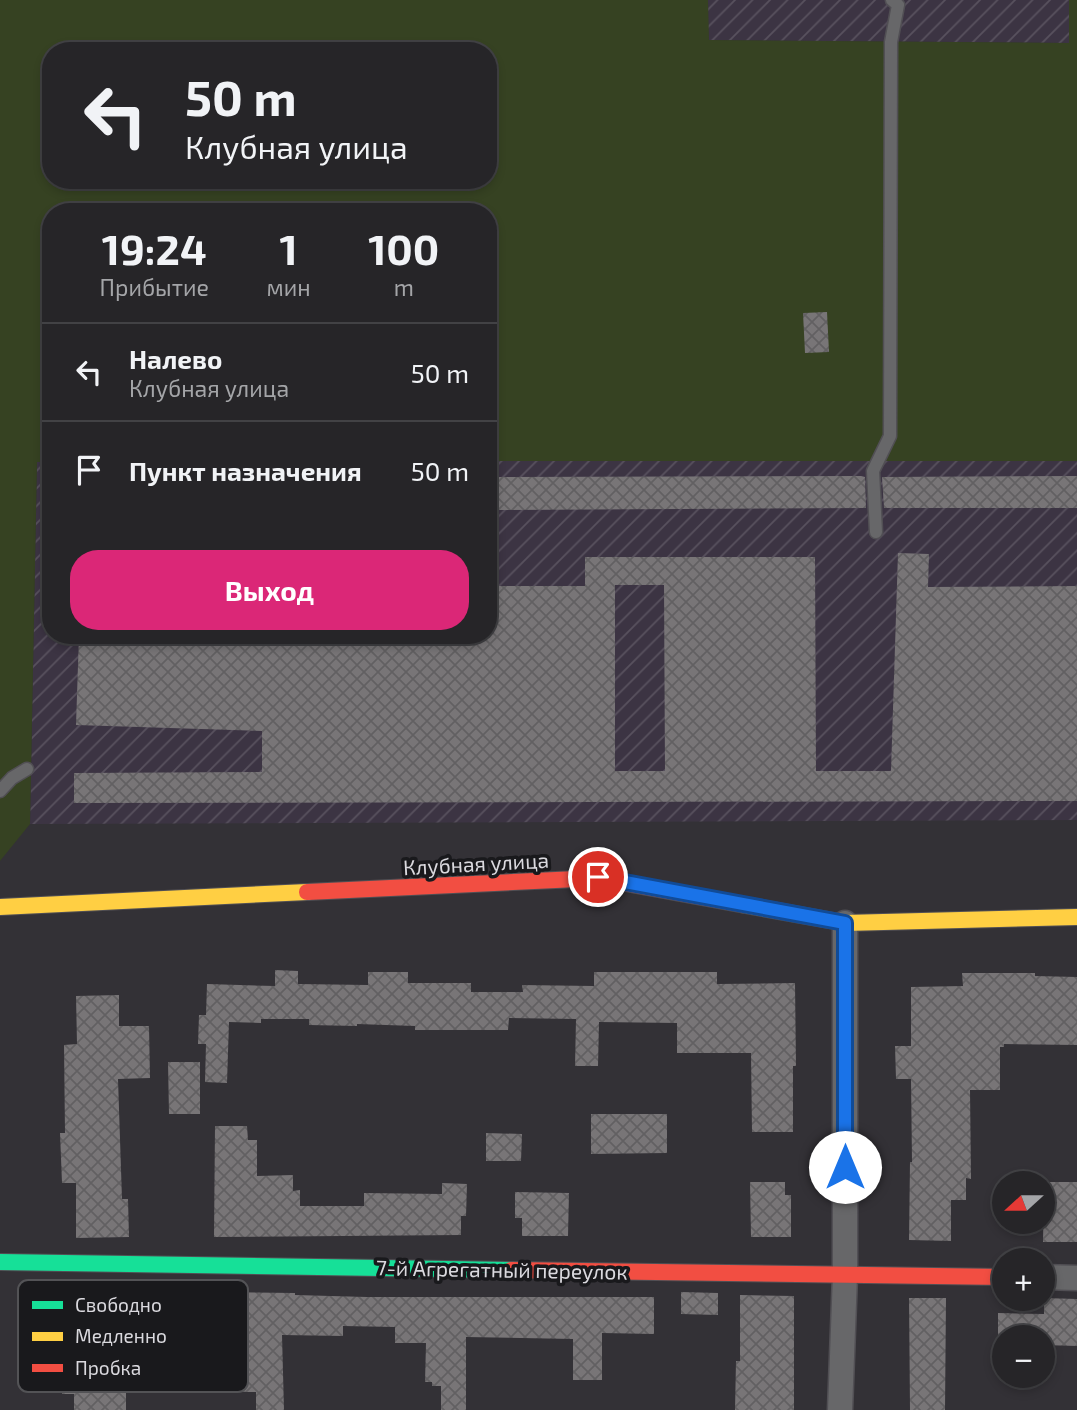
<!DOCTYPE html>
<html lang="ru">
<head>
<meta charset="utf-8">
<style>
	body { margin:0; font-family:"Exo 2",sans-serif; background:#323134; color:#f1f3f6; height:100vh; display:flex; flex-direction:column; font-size:26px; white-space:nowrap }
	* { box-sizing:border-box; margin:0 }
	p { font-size:23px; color:#a4a5a8 }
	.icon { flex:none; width:38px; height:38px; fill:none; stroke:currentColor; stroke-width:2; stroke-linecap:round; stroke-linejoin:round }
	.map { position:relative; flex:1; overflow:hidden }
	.side { position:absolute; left:42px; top:203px; width:455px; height:441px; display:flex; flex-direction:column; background:#262528; border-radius:28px; box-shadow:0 4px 10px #0003,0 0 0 2px #424245 }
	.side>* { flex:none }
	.top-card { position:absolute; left:42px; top:42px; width:455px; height:147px; border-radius:28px; box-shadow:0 4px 10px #0003,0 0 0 2px #424245; background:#262528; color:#f1f3f6; overflow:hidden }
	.needle { width:46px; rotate:249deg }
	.buttons { position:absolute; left:992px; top:1171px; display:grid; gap:14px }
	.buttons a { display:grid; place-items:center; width:63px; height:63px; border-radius:50%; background:#262528; box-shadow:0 4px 10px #0003,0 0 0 2px #424245; font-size:35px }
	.pin { position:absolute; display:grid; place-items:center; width:60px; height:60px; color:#fff; margin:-30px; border:4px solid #fff; border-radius:50%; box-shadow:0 2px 7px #0007 }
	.me { position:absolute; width:77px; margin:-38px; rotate:0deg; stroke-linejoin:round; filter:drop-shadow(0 0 5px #0008) }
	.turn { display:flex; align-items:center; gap:24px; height:147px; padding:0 28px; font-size:32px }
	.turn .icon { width:91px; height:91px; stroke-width:2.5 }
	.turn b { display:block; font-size:49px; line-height:60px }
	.eta { display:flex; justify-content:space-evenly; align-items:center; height:119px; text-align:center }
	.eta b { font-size:42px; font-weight:700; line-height:49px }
	.cta { display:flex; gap:14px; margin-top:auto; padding:14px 28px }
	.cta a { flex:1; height:80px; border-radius:28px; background:#db2777; color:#fff; font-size:28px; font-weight:700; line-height:80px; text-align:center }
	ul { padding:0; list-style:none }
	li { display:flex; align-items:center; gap:21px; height:98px; padding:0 28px; border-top:2px solid #424245 }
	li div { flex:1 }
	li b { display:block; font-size:26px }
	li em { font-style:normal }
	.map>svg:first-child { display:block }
</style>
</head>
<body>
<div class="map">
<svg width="1077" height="1410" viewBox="0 0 1077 1410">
	<defs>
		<pattern id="industrial-furrows" width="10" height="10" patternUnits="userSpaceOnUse" patternTransform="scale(1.75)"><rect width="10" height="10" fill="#3c3443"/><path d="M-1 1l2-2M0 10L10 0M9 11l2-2" fill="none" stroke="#58515e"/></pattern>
		<pattern id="building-cross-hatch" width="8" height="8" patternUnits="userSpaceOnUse" patternTransform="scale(1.75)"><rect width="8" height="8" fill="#787577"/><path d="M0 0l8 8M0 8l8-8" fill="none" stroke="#626062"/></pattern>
	</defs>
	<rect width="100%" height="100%" fill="#333136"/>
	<path fill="url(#industrial-furrows)" d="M708,0h361v43l-361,-3z
		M488,461h589v359l-1047,4 7,-362h14v173h437z"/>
	<path fill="#364222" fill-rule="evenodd" d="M0,0h708l1,40 360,3v-43h8v461h-589v-249h-437v250h-14l-7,362 -30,37zM51,51h437v129h-437z"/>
	<path fill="url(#building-cross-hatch)" fill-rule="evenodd" d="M827,312l2,40 -24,1 -2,-40z
		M861,476l4,1 1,31 -378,2v-33z
		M1077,476v32h-193l-2,-31z
		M898,553l31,1 -1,33 149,-1v215l-1003,2v-30l188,-1v-41l-186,-6 3,-90h409v-49h97v-29h230l1,214h75zM615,585h49l1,186h-50z
		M275,970l23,1v13l70,1v-13h40v11h63v9h52l-1,-7 72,1v-14h123v12l78,-1 1,83h-3v66h-41l-1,-79h-74v-30l-78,-1 -1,44h-23l1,-47 -67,-1 -1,12h-93v-4l-58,-2v2l-48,-1v-6h-48v4l-32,-1 -2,61 -22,-1 1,-38h-8l1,-29h7l1,-31 68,2z
		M962,973h73v3l42,1v68l-73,-1v3h-4v43h-30l1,89 -5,-1v22h-15v41l-42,-1 1,-78h2l-1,-83h-15l-1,-33h16v-59l52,-1z
		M119,995v31h30l1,52 -32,1 4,120h6l1,38 -53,1v-55h-14l-2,-50h5l-1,-88 13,-1 -1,-48z
		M168,1062h32v52h-31z
		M591,1114h76v39l-76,1z
		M215,1126h32l1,14h9v36l36,-1v16l7,-1v16h64v-13l78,1v-11l25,1 -1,32h-5v19l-247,2z
		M486,1133l36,1 -1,27h-35z
		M750,1182h35v13h6v42h-40z
		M1044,1182h33v60h-34z
		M515,1192l54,1 -1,43h-46v-18h-7z
		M206,1292l89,1v2l72,2h287v37l-52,-1v47h-29v-41l-107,-2v73h-25v-24h-9v-4h-7l1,-39h-31v-16l-52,-1v10l-61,-1 2,75h-28v-18h-15v-21h-64l1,-45h28z
		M681,1292l37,1v22l-37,-1z
		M117,1293l1,65 1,9h7v43h-52v-16h-12v-35l15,-1 -1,-64z
		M740,1295l54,1v114h-59l1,-49h4z
		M909,1298h37l-1,112h-35z
		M1044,1298l33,1v47l-34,-1v-8h-39v7h-6v-31l46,1z"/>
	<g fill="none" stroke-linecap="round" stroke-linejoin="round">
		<g stroke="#514f54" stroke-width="15">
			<path id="lane" d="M876,532l-3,-61 17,-35 1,-394 7,-37 -6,-5
				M0,791l12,-13 15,-9"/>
		</g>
		<g stroke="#514f54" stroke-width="27">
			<path id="street" d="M1043,1277l34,1
				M840,1410l5,-135v-352"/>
		</g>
		<g stroke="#514f54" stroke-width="18">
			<path id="fast" d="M0,1262l511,8"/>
		</g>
		<g stroke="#514f54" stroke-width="18">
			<path id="slow" d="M745,905l100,18 232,-6
				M0,907l307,-15"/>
		</g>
		<g stroke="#514f54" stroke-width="18">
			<path id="jam" d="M307,892l291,-14 147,27
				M511,1270l493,7"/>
		</g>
		<use href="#lane" stroke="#676769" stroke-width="12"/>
		<use href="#street" stroke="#676769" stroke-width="24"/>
		<use href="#fast" stroke="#16e098" stroke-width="16"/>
		<use href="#slow" stroke="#ffcf43" stroke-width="16"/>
		<use href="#jam" stroke="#f24e42" stroke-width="16"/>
	</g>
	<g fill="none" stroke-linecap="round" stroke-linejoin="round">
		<g stroke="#114b97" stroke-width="18">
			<path id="route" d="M598,877l247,46v244"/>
		</g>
		<use href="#route" stroke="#1a73e8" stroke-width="12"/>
	</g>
	<g text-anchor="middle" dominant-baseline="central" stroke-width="7" stroke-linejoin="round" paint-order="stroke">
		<g font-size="21" fill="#dad9de" stroke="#19191c">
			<text transform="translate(476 863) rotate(-3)">Клубная улица</text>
			<text transform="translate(502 1269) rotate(1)">7-й Агрегатный переулок</text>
		</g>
	</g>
	<rect x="18" y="1280" width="230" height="112" rx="10" fill="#19191c" stroke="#535356" stroke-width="2"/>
	<rect x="32" y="1301" width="31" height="8" fill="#16e098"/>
	<rect x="32" y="1332" width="31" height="9" fill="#ffcf43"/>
	<rect x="32" y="1364" width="31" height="8" fill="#f24e42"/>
	<g font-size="19" fill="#dad9de">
		<text x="75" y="1312">Свободно</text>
		<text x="75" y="1343">Медленно</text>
		<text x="75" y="1375">Пробка</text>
	</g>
</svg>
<div class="buttons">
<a><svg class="needle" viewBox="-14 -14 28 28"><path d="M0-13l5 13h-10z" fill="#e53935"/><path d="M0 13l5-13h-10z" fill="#a4a5a8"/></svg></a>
<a>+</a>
<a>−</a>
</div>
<div class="pin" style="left:598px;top:877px;background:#d93025"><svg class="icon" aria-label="arrive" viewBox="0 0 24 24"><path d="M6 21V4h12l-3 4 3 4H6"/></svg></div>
<svg class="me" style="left:845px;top:1167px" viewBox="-20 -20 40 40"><circle r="19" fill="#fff"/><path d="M0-13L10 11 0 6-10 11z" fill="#1a73e8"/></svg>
<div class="top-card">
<div class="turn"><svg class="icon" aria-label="left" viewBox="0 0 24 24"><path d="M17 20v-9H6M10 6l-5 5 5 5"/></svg><div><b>50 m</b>Клубная улица</div></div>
</div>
<section class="side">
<div class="eta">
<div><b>19:24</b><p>Прибытие</p></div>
<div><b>1</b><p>мин</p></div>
<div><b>100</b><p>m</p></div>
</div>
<ul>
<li><svg class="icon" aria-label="left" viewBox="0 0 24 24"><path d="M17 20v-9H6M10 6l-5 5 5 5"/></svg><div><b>Налево</b><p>Клубная улица</p></div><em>50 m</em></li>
<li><svg class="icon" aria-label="arrive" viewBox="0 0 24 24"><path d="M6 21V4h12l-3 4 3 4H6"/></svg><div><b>Пункт назначения</b></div><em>50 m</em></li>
</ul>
<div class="cta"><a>Выход</a></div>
</section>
</div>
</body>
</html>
